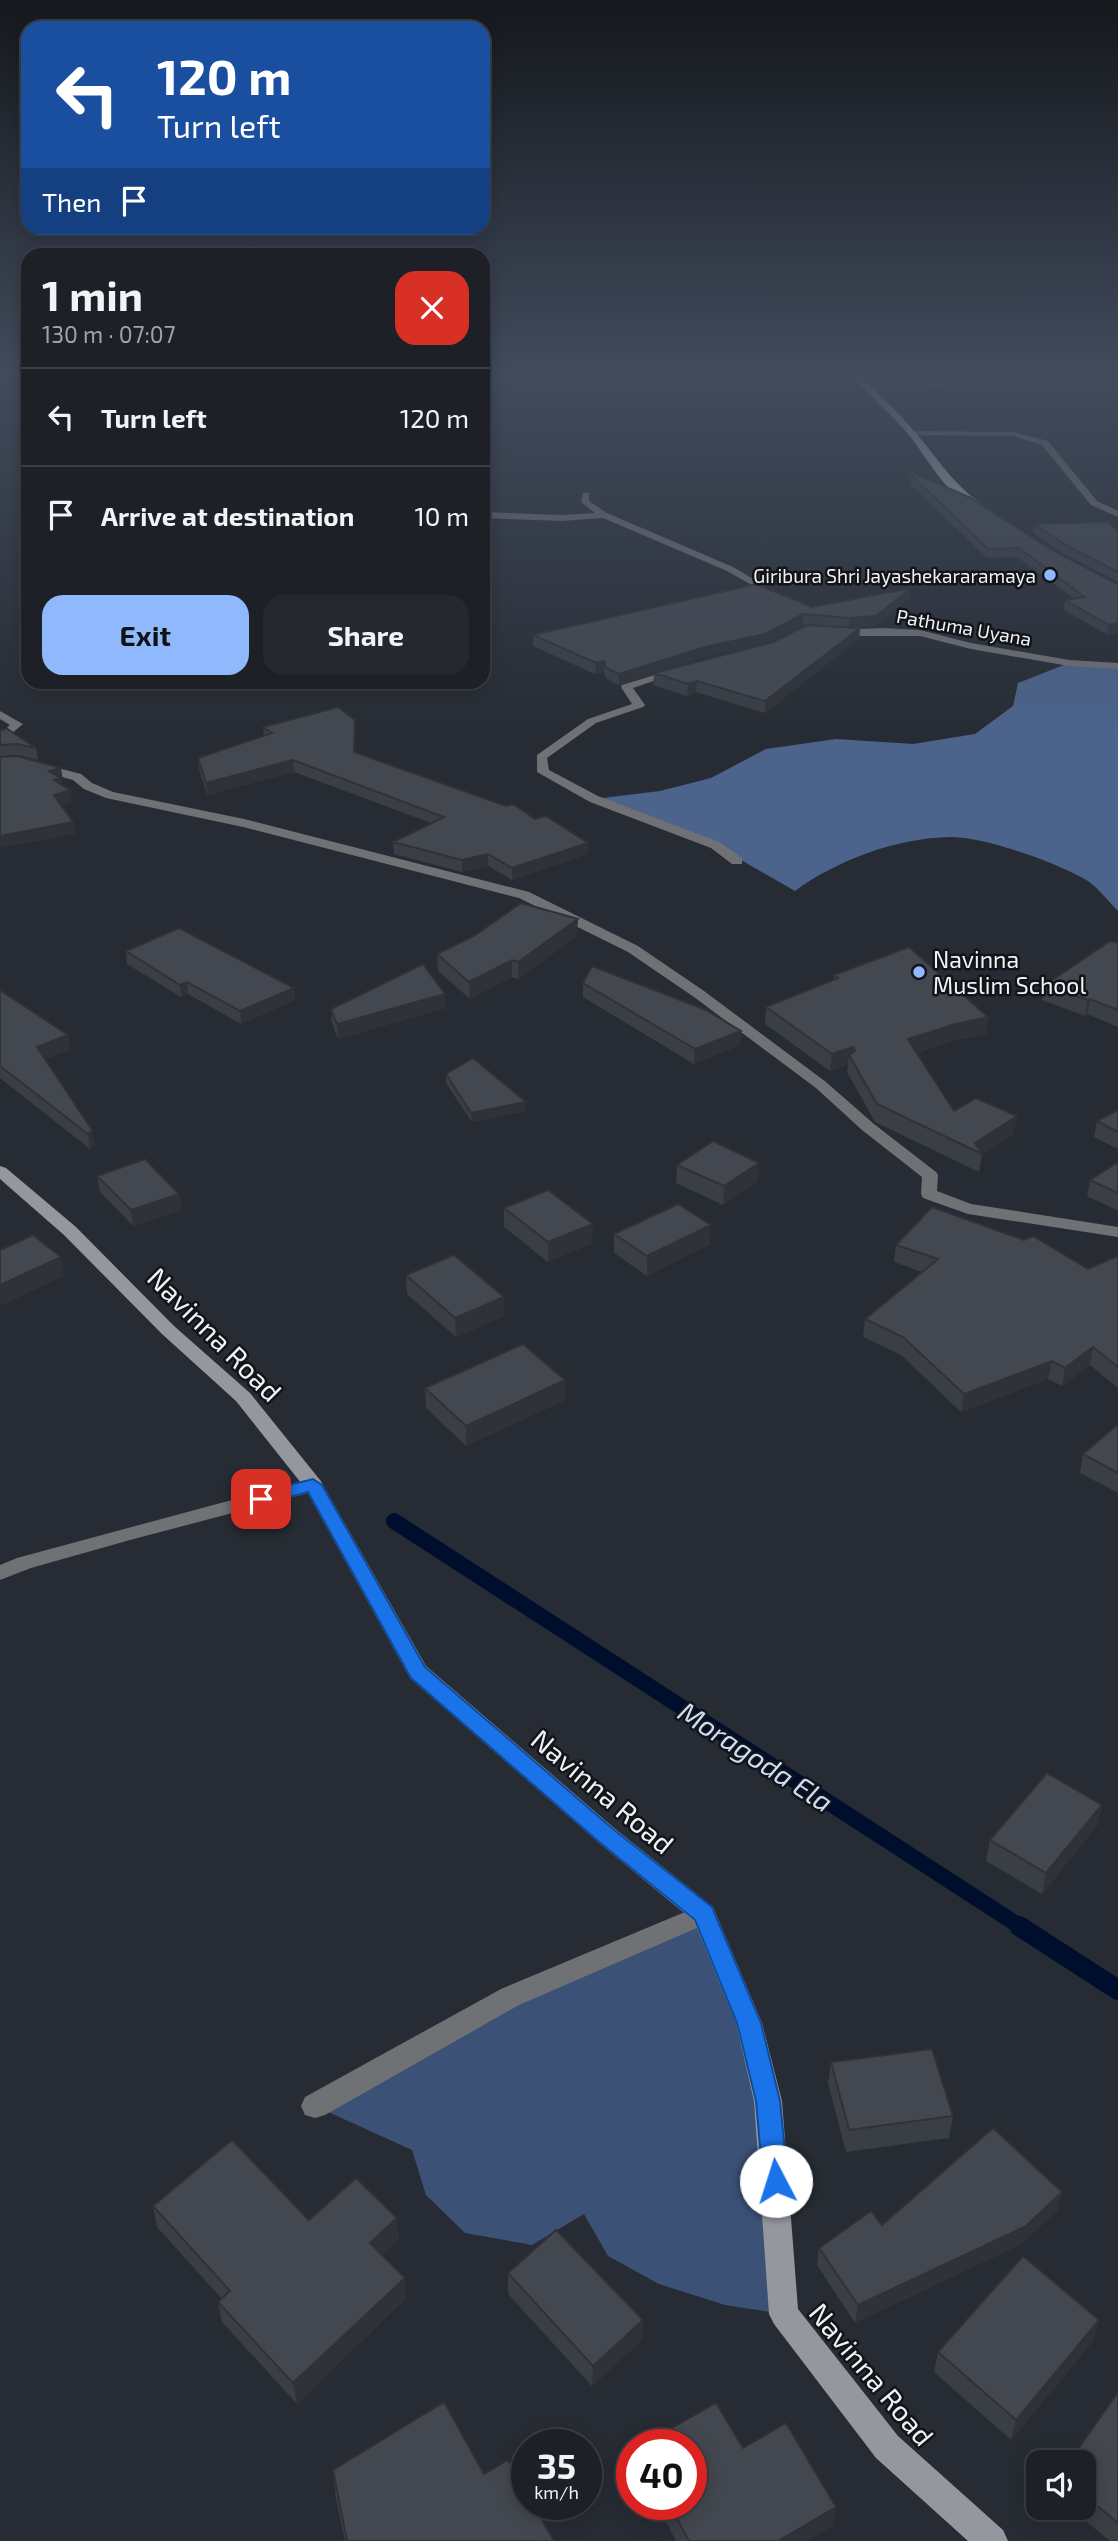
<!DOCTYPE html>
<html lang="en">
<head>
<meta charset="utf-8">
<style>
	body { margin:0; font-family:"Exo 2",sans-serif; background:#25292f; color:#f1f3f6; height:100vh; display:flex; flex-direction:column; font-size:26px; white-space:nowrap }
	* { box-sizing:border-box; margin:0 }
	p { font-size:23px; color:#a0a3a7 }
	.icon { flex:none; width:38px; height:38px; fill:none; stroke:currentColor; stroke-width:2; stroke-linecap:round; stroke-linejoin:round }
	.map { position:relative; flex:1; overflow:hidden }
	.panel { position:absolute; left:21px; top:248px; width:469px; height:441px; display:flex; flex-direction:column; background:#1d2127; border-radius:21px; box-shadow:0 4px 18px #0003,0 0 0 2px #3b3e44 }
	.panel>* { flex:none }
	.top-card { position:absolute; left:21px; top:21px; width:469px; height:214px; border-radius:21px; box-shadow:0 4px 18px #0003,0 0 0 2px #3b3e44; background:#1a4fa0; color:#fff; overflow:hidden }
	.controls { position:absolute; left:1026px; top:2450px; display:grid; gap:14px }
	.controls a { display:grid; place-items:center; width:70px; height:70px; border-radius:14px; background:#1d2127; box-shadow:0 4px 18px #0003,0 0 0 2px #3b3e44; font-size:35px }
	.speed { position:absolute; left:511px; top:2429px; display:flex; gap:14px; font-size:35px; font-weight:700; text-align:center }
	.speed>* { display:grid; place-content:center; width:91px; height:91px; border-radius:50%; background:#1d2127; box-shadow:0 4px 18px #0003,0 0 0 2px #3b3e44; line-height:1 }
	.speed small { font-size:18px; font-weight:400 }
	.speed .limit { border:10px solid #d22; background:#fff; color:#111 }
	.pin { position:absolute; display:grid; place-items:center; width:60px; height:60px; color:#fff; margin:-30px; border-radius:14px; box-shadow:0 4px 10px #0006 }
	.me { position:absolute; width:77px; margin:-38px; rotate:355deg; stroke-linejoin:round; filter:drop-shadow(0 0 5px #0008) }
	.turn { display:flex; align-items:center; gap:24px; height:147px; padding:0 21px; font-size:32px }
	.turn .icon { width:91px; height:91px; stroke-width:2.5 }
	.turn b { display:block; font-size:49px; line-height:60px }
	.then { display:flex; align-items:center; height:66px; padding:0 21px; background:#0003; gap:14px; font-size:26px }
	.round { display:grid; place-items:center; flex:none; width:74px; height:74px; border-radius:21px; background:#25292f }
	.head { display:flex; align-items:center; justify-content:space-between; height:119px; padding:0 21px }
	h1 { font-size:42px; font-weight:700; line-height:52px }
	.cta { display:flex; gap:14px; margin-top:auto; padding:14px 21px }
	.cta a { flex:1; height:80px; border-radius:21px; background:#8fb8fd; color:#111; font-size:28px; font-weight:700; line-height:80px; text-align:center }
	.cta a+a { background:#25292f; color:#f1f3f6 }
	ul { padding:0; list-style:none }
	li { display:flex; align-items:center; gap:21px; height:98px; padding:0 21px; border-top:2px solid #3b3e44 }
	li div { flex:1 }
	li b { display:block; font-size:26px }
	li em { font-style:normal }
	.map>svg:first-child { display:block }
</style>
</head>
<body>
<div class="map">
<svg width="1118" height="2541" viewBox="0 0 1118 2541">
	<rect width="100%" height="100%" fill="#272c34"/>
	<path fill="#3b5176" d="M856,376h87l7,6 -1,6 -77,5z
		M704,1914l45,109 35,291 -59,-9 -66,-21 -51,-28 -24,-42 -52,31 -67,-12 -39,-38 -14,-45 -97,-44 195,-109z"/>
	<path fill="#4c648c" d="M1069,663l49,3v245c-11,-11 -22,-26 -35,-33 -31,-17 -98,-41 -133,-41 -53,1 -113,23 -155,54l-80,-46 -121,-46 66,-8 51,-13 55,-29 70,-10 77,5 62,-10 38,-28 5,-23z"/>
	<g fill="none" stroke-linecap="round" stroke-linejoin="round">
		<path stroke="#000e2e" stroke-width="16" d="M394,1521l627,406"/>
		<path stroke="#000e2e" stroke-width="20" d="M1019,1926l99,64"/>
		<path fill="#6f7175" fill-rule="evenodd" d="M1018,376h8l-6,5 -4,-2z
			M912,431l102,1 34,9 49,60 21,10v6l-27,-12 -49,-60 -28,-9 -105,-1z
			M583,493h6v8l18,12 126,54 32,19 -8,2 -30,-17 -124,-53 -42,3 -78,-3v-6l78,3 34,-2 -14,-11z
			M882,628l38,2 51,13 98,17 49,3v6l-49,-3 -98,-17 -51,-13h-82l-5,-3 5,-3z
			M671,670l9,2 -47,16 12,17 -2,2 -47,16 -49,35 2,12 49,26 121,46 23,16v6h-10l-21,-16 -121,-46 -53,-30v-17l51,-36 44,-15 -11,-17 1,-2z
			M0,711l23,13 -23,19v-9l10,-9 -10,-6z
			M19,758l62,16 11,9 21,9 131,27 285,73 109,54 66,45 122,91 48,42 62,48 2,3 -1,16 34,13 147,23v10l-150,-23 -45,-16 -2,-4 1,-17 -60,-47 -46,-42 -122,-91 -66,-45 -109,-54 -276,-71 -137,-29 -22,-9 -11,-9 -54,-15 -19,2v-8z
			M313,1478l7,2 3,5 -3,5 -190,50 -99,28 -31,12v-15l17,-7z
			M704,1904l9,3 3,7 -3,7 -194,84 -194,110 -10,3 -10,-3 -4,-9 4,-9 196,-108z"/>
		<path fill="#94989e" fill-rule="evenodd" d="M0,1166l6,2 70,59 98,99 76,67 70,87 106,186 188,162 99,79 49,116 20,78 16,208 100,127 105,94 5,11h-40l-92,-83 -102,-134 -5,-10 -15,-213 -18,-78 -42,-102 -96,-79 -188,-164 -105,-190 -69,-87 -74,-67 -98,-99 -64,-56z"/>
		<path fill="#b1b6be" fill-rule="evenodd" d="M852,376h8c18,18 38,35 54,55 24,27 36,50 66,72v4c-26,1 -56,-54 -71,-72 -17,-21 -39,-38 -57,-59z"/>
	</g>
	<path fill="#3a3e45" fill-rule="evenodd" d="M911,475l144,77 63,32v49l-10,2 -44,-25 1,-10 9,-1 -57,-42 -30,1 -77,-74z
		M1034,524l84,6v52l-56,-29 -29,-20z
		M911,588l-1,10 -35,28 -16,1 1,1 -1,11 -94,74 -69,-21 -9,4 -34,-11 1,-11 -35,11 -13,-6 -2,-7 -9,2 -62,-28v-11l279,-28zM803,625h4l-34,17 -111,29 42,-14 60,-12z
		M483,600l3,13 1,12 -4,-2z
		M263,727l92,3v22l180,67 53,24 -1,11 -75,26 -24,-14 -26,6 -68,-18 -1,-12 38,-19 -137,-51 -87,23 -8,-26 -1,-11 66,-22z
		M0,731l36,17 2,12 -19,-5 -19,1z
		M577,936l-59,43 -6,-2 -42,22 -32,-28 -1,-17z
		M1118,943v84l-31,-13 -2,2 -43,-16 3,-15z
		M126,951l168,37 1,12 -54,24 -53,-30 -7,3 -54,-33z
		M834,975l154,42 -2,17 -32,6 -37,13 37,58 60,23 -32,21 -3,17 -104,-50 -28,-50 1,-7 -18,6 -65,-47 1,-17 68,-27z
		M583,983l158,48 -1,14 -46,19 -111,-67z
		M0,990l68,45 2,15 -25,9 50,86 -5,4 -90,-71z
		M445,994v14l-107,31 -6,-16 -1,-14z
		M446,1074l80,28v9l-54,11 -26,-39z
		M1118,1110v39l-24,-12 3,-16z
		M1118,1162v49l-31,-15 3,-16z
		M677,1165l81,16 -35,24 -47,-22z
		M97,1176l82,18 2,16 -48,16 -33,-34z
		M504,1208l88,35 -44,19 -44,-35z
		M614,1234l96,10 -63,32 -33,-23z
		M896,1245l192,24 30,-13v132l-28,-23 -28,21 -14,-7 -87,33 -60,-57 -38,-18 2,-18 57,-47 -28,-10z
		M406,1275l98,22v19l-48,21 -49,-43z
		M425,1388l140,12 -99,46 -40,-38z
		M1118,1424v69l-38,-20 3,-19z
		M1102,1805l-5,21 -55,68 -56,-33 4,-21z
		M831,2062l122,54 -4,22 -103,14 -18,-69z
		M153,2206l156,14 90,19 -17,16 23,23 1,20 -109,106 -75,-82 -4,-20 4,-3 -65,-72z
		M1058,2210l-37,34 -166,79 -38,-58 2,-17z
		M508,2273l135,47 -1,20 -50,46 -84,-92z
		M1099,2320l-6,21 -82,99 -77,-68 4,-20z
		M1118,2392v149h-8l-40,-33h13v-46z
		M743,2448l93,59 -4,19 -24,15h-132l-19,-37h34z
		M333,2470l151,4 70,67h-209l-9,-42z"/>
	<path fill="#2f3238" d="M911,588l-1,10 -35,28 -26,2 1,-10z
		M803,614v11l-39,20 -60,12 -85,28v-11z
		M1118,623v10l-10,2 1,-10z
		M860,628l-1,11 -94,74v-12z
		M604,661v11l-9,2 1,-11z
		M697,681l-1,11 -9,4 1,-12z
		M293,760l1,12 -87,23 -1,-12z
		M61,768l2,12h-1l1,10 -9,-8 -5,-11z
		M70,790l2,12 -16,5 -2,-12z
		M73,822l2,12 -75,14v-12z
		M588,843l-1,11 -75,26v-12z
		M488,854v12l-26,6v-12z
		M578,919l-1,17 -59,43v-17z
		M512,960v17l-42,22 -1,-17z
		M187,982l1,12 -7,3 -1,-12z
		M294,988l1,12 -54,24 -1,-13z
		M445,994v14l-107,31 -1,-15z
		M1090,999l-3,15 -2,2 3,-16z
		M988,1017l-2,17 -32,6 -48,16 2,-17 48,-15z
		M741,1031l-1,14 -46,19 1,-15z
		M68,1035l2,15 -30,11 -3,-14z
		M853,1047l-1,13 -3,-5 -1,10 -18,6 2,-17z
		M526,1102v9l-54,11 -1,-9z
		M1017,1116l-3,18 -32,21 -7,-12z
		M92,1130l3,15 -5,4 -2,-15z
		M759,1163l-1,18 -35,24 1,-19z
		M179,1194l2,16 -48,16 -2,-16z
		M593,1224l-1,19 -44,19v-20z
		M711,1225l-1,19 -63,32v-20z
		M61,1257l3,19 -64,30v-21z
		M504,1297v19l-48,21 -1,-19z
		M1093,1347l-3,18 -28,21 3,-18z
		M1052,1361l-4,18 -87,33 3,-18z
		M565,1380v20l-99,46v-20z
		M1102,1805l-5,21 -55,68 4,-21z
		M1062,2192l-4,18 -37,34 -166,79 3,-18z
		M397,2218l2,21 -27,25 -2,-21z
		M405,2278l1,20 -109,106 -4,-21z
		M643,2320l-1,20 -50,46 1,-20z
		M1099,2320l-6,21 -82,99 5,-20z
		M836,2507l-4,19 -24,15h-30z"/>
	<path fill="#434850" stroke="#2f3238" stroke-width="2" d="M913,473l58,25 84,54 63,32v39l-9,2 -44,-25 20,-3 -66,-49 -31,1 -77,-74z
		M1107,522l11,8v42l-54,-28 -30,-20z
		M756,584l56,23 99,-19 -35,28 -26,2 -47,-4 -38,20 -60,13 -86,27 -13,-6 -2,-7 -8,2 -63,-28z
		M483,600l3,13 -3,-1z
		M807,625l53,3 -95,73 -68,-20 -9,3 -34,-11 119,-31z
		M338,707l17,13 -1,32 152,54 7,-2 22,15 11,-3 42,27 -76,25 -24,-14 -26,6 -69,-18 51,-25 -151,-57 -87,23 -8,-25 74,-25 -9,-6z
		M6,728l30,20 -19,-4 -17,1v-14z
		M17,756l44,12 -12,3 12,7 -7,2 16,10 -16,5 19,27 -73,14v-79z
		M521,903l57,16 -60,43 -6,-2 -43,22 -32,-28 37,-18z
		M179,928l115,60 -54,23 -53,-29 -7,3 -54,-34z
		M1110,941l8,2v67l-28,-11 -2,1 -43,-15z
		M909,947l79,70 -32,7 -48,15 46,72 22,-13 41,18 -42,27 7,11 -105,-50 -28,-49 6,-4 -2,-4 -21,7 -66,-47 72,-29 -4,-3z
		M423,964l22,30 -108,30 -6,-15z
		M592,966l114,44 35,21 -46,18 -112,-66z
		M0,990l68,45 -31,12 55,83 -4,4 -88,-68z
		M473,1058l53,44 -55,11 -25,-39z
		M1118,1110v22l-21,-11z
		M713,1141l46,22 -35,23 -47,-21z
		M145,1159l34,35 -48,16 -34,-34z
		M1118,1162v31l-28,-13z
		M548,1190l45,34 -45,18 -44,-34z
		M678,1204l33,21 -64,31 -33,-22z
		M932,1207l92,33 9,-4 55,33 30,-13v111l-25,-20 -28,21 -13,-7 -88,33 -61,-57 -38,-18 73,-60 -42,-14z
		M33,1235l28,22 -61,28v-35z
		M454,1255l50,42 -49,21 -49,-43z
		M523,1344l42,36 -99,46 -41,-38z
		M1118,1424v49l-35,-19z
		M1047,1773l55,32 -56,68 -56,-33z
		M932,2049l21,67 -104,14 -18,-68z
		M993,2128l69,64 -36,34 -168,79 -39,-57 52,-37 11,14z
		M232,2140l77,80 47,-42 41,40 -27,25 35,35 -112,105 -75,-81 12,-11 -77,-85z
		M556,2230l87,90 -50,46 -85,-93z
		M1023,2256l76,64 -83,100 -78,-68z
		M1118,2392v131l-35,-29v-32h-14z
		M444,2402l40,72 24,-14 19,33v11h6l21,37h-207l-14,-71z
		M716,2403l27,45 43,-25 50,84 -58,34h-89l-20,-37h22v-59h-49z"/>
	<linearGradient id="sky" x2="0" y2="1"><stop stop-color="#15181d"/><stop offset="0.51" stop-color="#414b5c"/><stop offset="1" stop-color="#414b5c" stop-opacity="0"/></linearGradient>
	<rect width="1118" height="732" fill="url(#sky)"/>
	<path fill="#1a73e8" stroke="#114b97" stroke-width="2" d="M313,1479l9,6 103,182 188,162 99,78 49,116 19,78 8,80 -3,8 -9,4 -9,-4 -4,-8 -7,-80 -19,-78 -42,-103 -97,-79 -187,-163 -103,-186 -47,13 -7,-2 -2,-4 2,-5z"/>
	<g fill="#8fb8fd" stroke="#121418" stroke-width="2.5">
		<circle cx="1050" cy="575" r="7"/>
		<circle cx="919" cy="972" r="7"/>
	</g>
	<g text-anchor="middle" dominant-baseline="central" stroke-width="5" stroke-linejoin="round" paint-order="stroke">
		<g font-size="19" fill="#eff2f7" stroke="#121418" text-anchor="end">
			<text x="1036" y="575">Giribura Shri Jayashekararamaya</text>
		</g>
		<g font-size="19" fill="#eff2f7" stroke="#121418">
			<text transform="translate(964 627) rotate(10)">Pathuma Uyana</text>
		</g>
		<g font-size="23" fill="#eff2f7" stroke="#121418" text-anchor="start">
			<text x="933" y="959">Navinna<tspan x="933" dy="26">Muslim School</tspan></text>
		</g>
		<g font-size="28" fill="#eff2f7" stroke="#121418">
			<text transform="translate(215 1334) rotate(45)">Navinna Road</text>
			<text transform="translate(603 1791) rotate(40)">Navinna Road</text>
			<text transform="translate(872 2374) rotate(50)">Navinna Road</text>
		</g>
		<g font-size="28" font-style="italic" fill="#ccddf7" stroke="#121418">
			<text transform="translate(756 1756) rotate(33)">Moragoda Ela</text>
		</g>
	</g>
</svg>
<div class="controls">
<a><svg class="icon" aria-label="sound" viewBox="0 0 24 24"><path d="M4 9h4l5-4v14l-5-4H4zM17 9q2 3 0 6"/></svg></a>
</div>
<div class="speed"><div>35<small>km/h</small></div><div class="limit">40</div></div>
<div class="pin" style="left:261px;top:1499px;background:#d93025"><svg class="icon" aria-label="arrive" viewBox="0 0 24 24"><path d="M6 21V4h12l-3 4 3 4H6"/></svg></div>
<svg class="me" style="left:776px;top:2181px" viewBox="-20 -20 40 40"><circle r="19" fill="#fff"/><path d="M0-13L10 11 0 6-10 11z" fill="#1a73e8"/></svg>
<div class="top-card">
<div class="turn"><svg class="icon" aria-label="left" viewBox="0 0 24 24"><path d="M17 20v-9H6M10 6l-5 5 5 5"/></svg><div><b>120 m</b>Turn left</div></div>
<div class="then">Then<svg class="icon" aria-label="arrive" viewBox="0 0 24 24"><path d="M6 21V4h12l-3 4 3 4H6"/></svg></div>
</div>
<section class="panel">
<div class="head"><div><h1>1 min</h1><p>130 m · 07:07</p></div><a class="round" style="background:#d93025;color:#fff"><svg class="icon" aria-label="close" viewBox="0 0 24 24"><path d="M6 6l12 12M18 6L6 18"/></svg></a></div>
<ul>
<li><svg class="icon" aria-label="left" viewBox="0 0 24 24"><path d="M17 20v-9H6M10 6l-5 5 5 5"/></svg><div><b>Turn left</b></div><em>120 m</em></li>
<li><svg class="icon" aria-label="arrive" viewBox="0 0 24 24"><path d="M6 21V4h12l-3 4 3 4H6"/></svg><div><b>Arrive at destination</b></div><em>10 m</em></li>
</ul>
<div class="cta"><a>Exit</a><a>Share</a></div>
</section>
</div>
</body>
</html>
